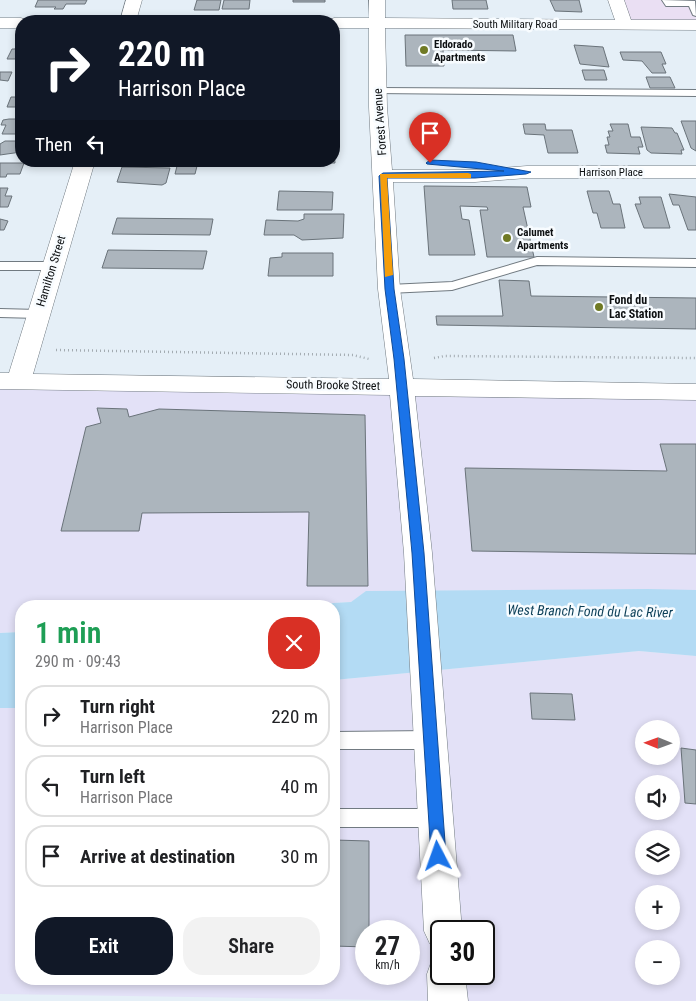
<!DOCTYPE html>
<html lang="en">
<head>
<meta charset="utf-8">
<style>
	body { margin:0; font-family:"Roboto Condensed",sans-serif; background:#f2f2f2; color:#202124; height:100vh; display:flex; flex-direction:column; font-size:19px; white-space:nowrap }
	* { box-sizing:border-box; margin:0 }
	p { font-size:16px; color:#757577 }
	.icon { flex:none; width:28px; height:28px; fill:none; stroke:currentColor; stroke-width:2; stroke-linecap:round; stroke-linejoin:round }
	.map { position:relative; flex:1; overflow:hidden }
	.details { position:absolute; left:15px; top:600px; width:325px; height:385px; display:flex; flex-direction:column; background:#fff; border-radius:20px; box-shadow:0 2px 8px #0003 }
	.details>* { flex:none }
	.guide { position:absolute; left:15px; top:15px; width:325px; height:152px; border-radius:20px; box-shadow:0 2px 8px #0003; background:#111827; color:#fff; overflow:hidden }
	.needle { width:32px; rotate:271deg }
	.fabs { position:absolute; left:635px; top:720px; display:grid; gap:10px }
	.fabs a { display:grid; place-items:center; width:45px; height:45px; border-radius:50%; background:#fff; box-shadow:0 2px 8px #0003; font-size:25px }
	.speed { position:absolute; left:355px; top:920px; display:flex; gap:10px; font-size:25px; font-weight:700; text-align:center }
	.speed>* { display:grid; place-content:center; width:65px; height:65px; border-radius:50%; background:#fff; box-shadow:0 2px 8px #0003; line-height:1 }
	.speed small { font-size:12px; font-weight:400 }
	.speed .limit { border:2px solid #111; border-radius:8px; background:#fff; color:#111 }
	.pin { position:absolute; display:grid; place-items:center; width:42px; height:42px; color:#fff; margin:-51px -21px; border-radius:50% 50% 50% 0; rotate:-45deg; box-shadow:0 0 5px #0007 }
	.pin .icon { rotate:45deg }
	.me { position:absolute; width:55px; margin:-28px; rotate:356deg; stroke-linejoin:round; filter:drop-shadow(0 0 4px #0008) }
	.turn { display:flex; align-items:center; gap:18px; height:105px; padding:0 20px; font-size:22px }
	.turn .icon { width:65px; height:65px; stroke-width:2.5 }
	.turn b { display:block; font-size:35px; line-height:42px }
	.then { display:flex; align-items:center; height:48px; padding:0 20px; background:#0003; gap:10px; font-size:19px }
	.round { display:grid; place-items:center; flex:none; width:52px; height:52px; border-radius:20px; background:#f2f2f2 }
	.summary { display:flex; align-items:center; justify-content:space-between; height:85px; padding:0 20px }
	h1 { font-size:30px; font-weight:600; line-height:38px; color:#1e9e55 }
	.cta { display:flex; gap:10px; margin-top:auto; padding:10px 20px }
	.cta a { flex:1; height:58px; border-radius:20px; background:#111827; color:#fff; font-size:20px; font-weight:600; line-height:58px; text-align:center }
	.cta a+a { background:#f2f2f2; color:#202124 }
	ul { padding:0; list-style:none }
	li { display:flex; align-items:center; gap:15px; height:62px; margin:0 10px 8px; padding:0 10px; border:2px solid #e0e0e0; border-radius:20px }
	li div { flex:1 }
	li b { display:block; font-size:19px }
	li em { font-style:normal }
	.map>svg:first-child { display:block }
</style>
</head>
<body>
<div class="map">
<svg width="696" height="1001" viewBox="0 0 696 1001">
	<rect width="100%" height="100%" fill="#e5eff7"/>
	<path fill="#eadff3" d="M616,0h80v25l-72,-1z"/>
	<path fill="#e3e1f7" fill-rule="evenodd" d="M0,381l696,11v198l-329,1 -16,11 -72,4h-258v26l-21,1z
		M639,651l57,5v345h-246l-450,-7v-286h21v271h313v-299zM644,729h27v27h-27zM644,784h27v27h-27zM644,839h27v27h-27zM644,894h27v27h-27zM366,931h43v43h-43zM441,931h43v43h-43zM644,949h27v27h-27z"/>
	<path fill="#b3dbf4" d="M648,589l48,1v66l-57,-5 -305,29v-74h-55l72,-4 15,-11z
		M21,632v76h-21v-75z"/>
	<path fill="#acb5bd" stroke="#6a737a" d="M38,0h49l-2,4h-19l-3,5h-9l2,-2h-21z
		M197,0h24l-2,10h-25z
		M224,0h26l-1,9h-27z
		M293,0h32v2h-32z
		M452,0h34l2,9h-35z
		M550,0h29l3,12 -27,-1z
		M405,35h108l3,16 -73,-1 1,16h-38z
		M20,41l1,18h-14l5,-10h3z
		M574,45l29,2 6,20 -29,-3z
		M620,52h41l5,12h-4l4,9h-14l-10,-12 -19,-1z
		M582,70h22l3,10h-22z
		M0,72h12l-4,9 -8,-1z
		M646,77h24l5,11h-25z
		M11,97h10v10h-14z
		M9,119h12v15h-19l4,-9h-5l2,-5z
		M681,121h15v30l-5,-3z
		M523,124h22l1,6h26l6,23h-30l-4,-18 -19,-1z
		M610,124h18l3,13h9l3,10h-5l2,7 -33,-1 -2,-8h4l-2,-8h3l-2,-6h5z
		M641,127l31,1 3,5h2l7,17h-3l1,4 -31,-1 -4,-3z
		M5,141h16v11l-21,3v-11z
		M334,147l1,16h-34l33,-2z
		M202,161h64v1z
		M178,162h20l-3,12h-20z
		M0,163h24l-4,11h-13l-1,3h-6z
		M122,167l48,1 -4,15 -4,2 -45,-3z
		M424,186l103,1 4,20h-8l11,50h-47l-7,-47h8l-1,-3 -27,-1 2,13 7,1 6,35h-46z
		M0,188h8l-3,8h7l-4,11h-8z
		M279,191l54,1 -1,18h-55z
		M587,191h22l4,13h7l5,24h-24l-4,-15h-4z
		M669,194l27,3v33h-8l-9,-25h-6z
		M639,197h22l9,31h-26l-9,-24h6z
		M304,214h40l-1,24 -41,2 -8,-5h-30l2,-15 32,1 6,-2z
		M117,218l96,1 -3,16 -98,-1z
		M0,219l8,2 -4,9h-4z
		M108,250l99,1 -4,18 -101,-1z
		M282,253h51v23h-65l2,-18 12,-1z
		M499,280l30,1 2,15 165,2v31l-259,-4 -1,-9h67z
		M97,408l30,1 2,8 30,-8 206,6 3,171h-61l2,-74 -167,1 -3,18h-78l25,-104 15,-4z
		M660,444h36v110l-224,-3 -7,-83 202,3z
		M530,693l42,1 3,26 -43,-1z
		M681,748l15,2v54l-11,-1z
		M334,840l35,1v90h-3v16l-32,-1z"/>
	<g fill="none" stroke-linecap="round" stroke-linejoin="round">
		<g stroke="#717a81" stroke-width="2">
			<path id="service" d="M662,0l33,1 1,15 -3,-1 -4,-9h-23z
				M378,88l318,2v6l-322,-3 -1,-2z
				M537,257l159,2v8l-159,-2 -85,25 -63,3 -7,-4 7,-4 63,-3z
				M0,262h53l6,4 -6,4h-53z
				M0,309l38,1 7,4 -7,4 -38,-1z
				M431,731l7,3 3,6 -3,6 -7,3h-97v-17z
				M334,809h102l7,2 3,7 -3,7 -7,2h-102z"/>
		</g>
		<g stroke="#717a81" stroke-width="1">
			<path id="minor" d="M126,0h16l-6,21h-16z
				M369,0h16v18l230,2 -7,-20h16l7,20h65v10l-311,-2 2,79 5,63h83l52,-4h169v12h-169l-52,4h-82l7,107 13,90 283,5v16l-281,-4 17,157 30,378h-21v18l-11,-5 -6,-13 -20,-378 -14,-158 -390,-6v-16h9l66,-212h20l-62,213 356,5 -11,-90 -9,-182v-79h-35v-7h-7l7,-3h35z
				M0,18h21l7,3h-7v7h-21z
				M441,957v17h24l3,27h-40l-1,-27 5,-14z"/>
		</g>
		<path stroke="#a3abb1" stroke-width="2.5" stroke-dasharray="1 3" stroke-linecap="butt" d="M56,350l297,5 16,4
			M434,358l11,-2 251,2"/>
		<use href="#service" fill="#fff" fill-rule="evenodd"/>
		<use href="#minor" fill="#fff" fill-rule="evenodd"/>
	</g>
	<path fill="#1a73e8" stroke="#114b97" d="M430,160l46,2 55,10 -5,2 -51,4h-88l7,111 10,70 20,194 22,303 -3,5 -5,2 -5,-2 -2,-5 -19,-303 -18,-194 -9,-70 -6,-113 4,-3 121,-2 -77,-7 -1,-1z"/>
	<path fill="#f59e0b" d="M468,173l3,1v4h-84l6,97 -8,2 -5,-103z"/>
	<g fill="#707a25" stroke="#f8fcff" stroke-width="2">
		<circle cx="424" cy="50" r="5"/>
		<circle cx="507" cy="238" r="5"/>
		<circle cx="599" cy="307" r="5"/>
	</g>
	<g text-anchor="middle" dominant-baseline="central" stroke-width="5" stroke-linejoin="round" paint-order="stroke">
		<g font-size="11" fill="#0d1012" stroke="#f8fcff">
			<text x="515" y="24">South Military Road</text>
			<text x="611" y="172">Harrison Place</text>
		</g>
		<g font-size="11" font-weight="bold" fill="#0d1012" stroke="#f8fcff" text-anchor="start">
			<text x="434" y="44">Eldorado<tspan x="434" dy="13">Apartments</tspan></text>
			<text x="517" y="232">Calumet<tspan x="517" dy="13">Apartments</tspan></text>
		</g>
		<g font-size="12" fill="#0d1012" stroke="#f8fcff">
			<text transform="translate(380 122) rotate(-94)">Forest Avenue</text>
			<text transform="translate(51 271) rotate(-73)">Hamilton Street</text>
			<text transform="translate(333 385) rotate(1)">South Brooke Street</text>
		</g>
		<g font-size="12" font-weight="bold" fill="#0d1012" stroke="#f8fcff" text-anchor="start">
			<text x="609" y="300">Fond du<tspan x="609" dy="14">Lac Station</tspan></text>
		</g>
		<g font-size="14" font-style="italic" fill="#0c3f58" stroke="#f8fcff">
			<text transform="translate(590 611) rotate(1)">West Branch Fond du Lac River</text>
		</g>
	</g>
</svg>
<div class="fabs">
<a><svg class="needle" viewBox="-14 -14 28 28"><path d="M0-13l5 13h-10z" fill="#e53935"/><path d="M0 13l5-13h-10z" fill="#757577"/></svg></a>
<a><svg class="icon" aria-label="sound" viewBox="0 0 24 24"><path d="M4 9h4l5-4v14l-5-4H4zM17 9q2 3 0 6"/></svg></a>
<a><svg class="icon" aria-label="layers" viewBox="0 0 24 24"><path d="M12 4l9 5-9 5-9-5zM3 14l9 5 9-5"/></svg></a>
<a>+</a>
<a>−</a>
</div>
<div class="speed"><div>27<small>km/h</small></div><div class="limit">30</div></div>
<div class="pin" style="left:430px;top:163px;background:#d93025"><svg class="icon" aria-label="arrive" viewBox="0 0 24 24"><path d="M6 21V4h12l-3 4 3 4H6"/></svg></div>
<svg class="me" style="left:438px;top:856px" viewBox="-20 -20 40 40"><path d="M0-17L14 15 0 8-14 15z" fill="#1a73e8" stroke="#fff" stroke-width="4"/></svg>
<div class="guide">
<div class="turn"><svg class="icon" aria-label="right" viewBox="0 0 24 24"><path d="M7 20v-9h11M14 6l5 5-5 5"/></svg><div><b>220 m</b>Harrison Place</div></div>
<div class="then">Then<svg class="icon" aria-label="left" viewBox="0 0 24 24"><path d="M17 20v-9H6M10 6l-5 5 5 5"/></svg></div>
</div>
<section class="details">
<div class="summary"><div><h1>1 min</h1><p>290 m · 09:43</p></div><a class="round" style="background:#d93025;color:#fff"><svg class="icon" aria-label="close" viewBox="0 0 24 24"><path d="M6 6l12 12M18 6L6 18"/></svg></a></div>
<ul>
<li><svg class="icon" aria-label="right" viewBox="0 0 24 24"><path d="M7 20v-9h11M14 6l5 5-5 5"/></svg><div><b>Turn right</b><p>Harrison Place</p></div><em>220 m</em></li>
<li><svg class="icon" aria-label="left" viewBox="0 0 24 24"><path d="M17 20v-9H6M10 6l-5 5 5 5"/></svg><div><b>Turn left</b><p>Harrison Place</p></div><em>40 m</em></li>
<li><svg class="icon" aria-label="arrive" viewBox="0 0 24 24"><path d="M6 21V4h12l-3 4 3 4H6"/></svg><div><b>Arrive at destination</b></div><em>30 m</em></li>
</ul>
<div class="cta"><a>Exit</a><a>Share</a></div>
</section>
</div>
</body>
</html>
